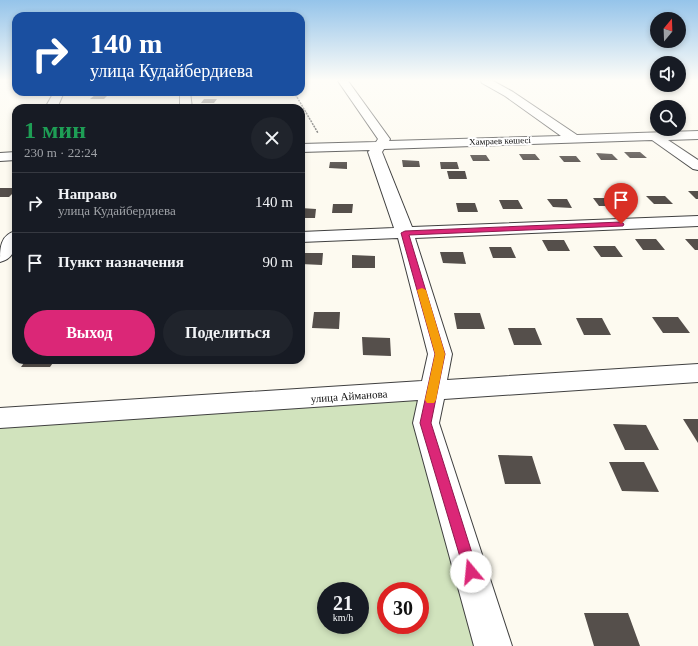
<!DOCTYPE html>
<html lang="ru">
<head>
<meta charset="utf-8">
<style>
	body { margin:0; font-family:Georgia,serif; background:#20242c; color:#f1f3f6; height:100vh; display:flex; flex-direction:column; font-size:15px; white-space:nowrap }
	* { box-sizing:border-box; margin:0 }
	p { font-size:13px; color:#9ea1a6 }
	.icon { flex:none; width:22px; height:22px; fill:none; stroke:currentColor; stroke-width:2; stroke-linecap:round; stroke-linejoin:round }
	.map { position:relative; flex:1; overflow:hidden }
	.drawer { position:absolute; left:12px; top:104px; width:293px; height:260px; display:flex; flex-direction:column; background:#171b24; border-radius:12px; box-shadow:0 2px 6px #0003 }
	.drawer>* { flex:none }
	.banner { position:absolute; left:12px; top:12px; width:293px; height:84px; border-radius:12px; box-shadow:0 2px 6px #0003; background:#1a4fa0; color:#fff; overflow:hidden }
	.needle { width:26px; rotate:19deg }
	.buttons { position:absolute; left:650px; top:12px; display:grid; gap:8px }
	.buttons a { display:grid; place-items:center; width:36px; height:36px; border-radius:50%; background:#171b24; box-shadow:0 2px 6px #0003; font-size:20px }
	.speed { position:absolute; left:317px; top:582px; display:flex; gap:8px; font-size:20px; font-weight:700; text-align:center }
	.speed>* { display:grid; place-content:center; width:52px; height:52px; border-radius:50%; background:#171b24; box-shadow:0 2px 6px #0003; line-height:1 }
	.speed small { font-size:10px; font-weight:400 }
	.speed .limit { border:6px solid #d22; background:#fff; color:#111 }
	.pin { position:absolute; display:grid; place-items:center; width:34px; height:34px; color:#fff; margin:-41px -17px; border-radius:50% 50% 50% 0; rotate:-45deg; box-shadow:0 0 4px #0007 }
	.pin .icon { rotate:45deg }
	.me { position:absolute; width:44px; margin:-22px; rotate:343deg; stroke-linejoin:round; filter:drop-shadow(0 0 3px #0008) }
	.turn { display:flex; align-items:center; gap:14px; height:84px; padding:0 12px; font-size:18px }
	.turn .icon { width:52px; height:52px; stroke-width:2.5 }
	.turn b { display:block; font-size:28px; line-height:34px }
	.round { display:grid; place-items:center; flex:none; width:42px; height:42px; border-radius:21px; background:#20242c }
	.head { display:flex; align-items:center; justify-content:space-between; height:68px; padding:0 12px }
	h1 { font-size:24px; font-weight:600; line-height:30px; color:#1e9e55 }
	.button { display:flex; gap:8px; margin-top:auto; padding:8px 12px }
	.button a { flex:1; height:46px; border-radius:24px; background:#db2777; color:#fff; font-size:16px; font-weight:600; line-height:46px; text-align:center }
	.button a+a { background:#20242c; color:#f1f3f6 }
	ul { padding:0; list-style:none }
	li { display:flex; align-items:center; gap:12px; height:60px; padding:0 12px; border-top:1px solid #363941 }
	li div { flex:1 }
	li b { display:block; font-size:15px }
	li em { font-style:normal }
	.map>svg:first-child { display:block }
</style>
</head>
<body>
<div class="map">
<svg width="698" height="646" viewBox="0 0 698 646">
	<rect width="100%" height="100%" fill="#fdfaf0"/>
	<path fill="#d1e3bd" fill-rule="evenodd" d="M432,391l-6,32 67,223h-493v-228zM326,591h34v34h-34zM386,591h34v34h-34z"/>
	<path fill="#554f4b" d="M95,95h13l-4,4h-14z
		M204,99h13l-3,4h-13z
		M624,152h16l7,6h-17z
		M596,153l16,1 6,6h-17z
		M519,154h16l5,6h-17z
		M470,155h16l4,6h-17z
		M559,156h17l5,6h-17z
		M402,160l17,1 1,6h-17z
		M330,162h17v7l-18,-1z
		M440,162h17l2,7h-18z
		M447,171h18l2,8h-18z
		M0,188h16v2l-7,7h-9z
		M688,191h10v8h-2z
		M646,196h19l8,8h-19z
		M593,198h19l7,8h-20z
		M547,199h20l5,9 -19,-1z
		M499,200h19l5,9h-20z
		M456,203h19l3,9h-20z
		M333,204h20l-1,9h-20z
		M301,208l15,1 -1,9h-14z
		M635,239h21l9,11h-22z
		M685,239h13v11h-3z
		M542,240h22l6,11h-22z
		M593,246h22l8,11h-22z
		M489,247h22l5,11h-23z
		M440,252h23l3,12 -23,-1z
		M301,253h22l-1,12 -21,-1z
		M352,255l23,1v12h-23z
		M314,312h26l-1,17 -27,-1z
		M454,313h26l5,16h-28z
		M652,317h26l12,16h-27z
		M576,318h26l9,17h-27z
		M508,328h27l7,17h-28z
		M362,337l28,1 1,18 -28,-1z
		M26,360h29l-5,7h-29z
		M683,419h15v24z
		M613,424l33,1 13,25h-34z
		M498,455l34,1 9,28h-36z
		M609,462h35l15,30 -37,-1z
		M584,613h44l12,33h-46z"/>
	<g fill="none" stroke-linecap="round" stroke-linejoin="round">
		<g stroke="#404040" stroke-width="2">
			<path id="minor" d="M338,81h10l42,58 -1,2 172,-5 -56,-40 -23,-13 -1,-2h12l20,11 64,43 121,-4v8l-30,1 30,20v10l-5,-1 -41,-29 -268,9 -2,3 30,75 286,-11v10l-283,12 37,116 -5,26 251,-16v18l-254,17 -5,24 73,223h-38l-61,-223 5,-23 -418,28v-20l422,-27 6,-27 -30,-116 -97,4v-10l93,-4 -26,-76 2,-2 -69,2v-8l75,-2 2,-3z
				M54,92h10l-7,16h-12z
				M180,92h10l2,16h-12z
				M16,152v8l-16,1v-8z
				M16,231c0,14 0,27 -16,31 0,-14 0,-27 16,-31z"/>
		</g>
		<path stroke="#2f2f2f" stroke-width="1.5" stroke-dasharray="2 1" stroke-linecap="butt" d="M294,92l24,41"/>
		<use href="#minor" fill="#fff" fill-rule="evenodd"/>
	</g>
	<linearGradient id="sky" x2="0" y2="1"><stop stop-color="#95c4ea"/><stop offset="0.47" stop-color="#fefdf8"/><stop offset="1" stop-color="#fefdf8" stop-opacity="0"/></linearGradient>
	<rect width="698" height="171" fill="url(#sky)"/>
	<path fill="#db2777" stroke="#8e194d" d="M621,222l3,2 -1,2 -214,9 36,119 -14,69 47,149 -2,5 -5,2 -5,-2 -46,-154 15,-69 -34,-121 4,-2z"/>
	<path fill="#f59e0b" d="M422,288l4,2 19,64 -9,46 -2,3h-7l-2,-3 10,-46 -18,-64z"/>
	<g text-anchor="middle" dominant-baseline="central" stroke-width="4" stroke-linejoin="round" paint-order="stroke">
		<g font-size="9" fill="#0d0d0d" stroke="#fff">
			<text transform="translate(500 141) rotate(-2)">Хамраев көшесі</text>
		</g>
		<g font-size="11" fill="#0d0d0d" stroke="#fff">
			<text transform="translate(349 396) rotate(-4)">улица Айманова</text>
		</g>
	</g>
</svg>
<div class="buttons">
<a><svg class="needle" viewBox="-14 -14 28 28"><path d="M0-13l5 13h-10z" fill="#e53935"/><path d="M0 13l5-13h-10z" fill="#9ea1a6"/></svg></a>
<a><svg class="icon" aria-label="sound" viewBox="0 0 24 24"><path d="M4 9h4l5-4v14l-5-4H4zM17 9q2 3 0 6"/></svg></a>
<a><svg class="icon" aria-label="search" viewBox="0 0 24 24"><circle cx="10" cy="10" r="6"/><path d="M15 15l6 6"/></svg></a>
</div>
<div class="speed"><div>21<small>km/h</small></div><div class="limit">30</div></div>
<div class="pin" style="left:621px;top:224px;background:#d93025"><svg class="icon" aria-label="arrive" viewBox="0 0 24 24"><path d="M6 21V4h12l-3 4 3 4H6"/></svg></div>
<svg class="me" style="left:471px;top:572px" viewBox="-20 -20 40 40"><circle r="19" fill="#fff"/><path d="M0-13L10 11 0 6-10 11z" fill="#db2777"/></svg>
<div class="banner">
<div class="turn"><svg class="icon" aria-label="right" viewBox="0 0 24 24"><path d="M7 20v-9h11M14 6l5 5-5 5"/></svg><div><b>140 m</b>улица Кудайбердиева</div></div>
</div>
<section class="drawer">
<div class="head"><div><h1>1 мин</h1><p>230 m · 22:24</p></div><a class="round"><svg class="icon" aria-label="close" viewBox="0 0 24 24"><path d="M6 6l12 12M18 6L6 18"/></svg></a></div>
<ul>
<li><svg class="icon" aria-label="right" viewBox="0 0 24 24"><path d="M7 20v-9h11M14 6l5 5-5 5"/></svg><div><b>Направо</b><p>улица Кудайбердиева</p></div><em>140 m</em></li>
<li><svg class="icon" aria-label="arrive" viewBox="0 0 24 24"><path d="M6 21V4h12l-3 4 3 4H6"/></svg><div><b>Пункт назначения</b></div><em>90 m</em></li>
</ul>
<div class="button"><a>Выход</a><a>Поделиться</a></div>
</section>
</div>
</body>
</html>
